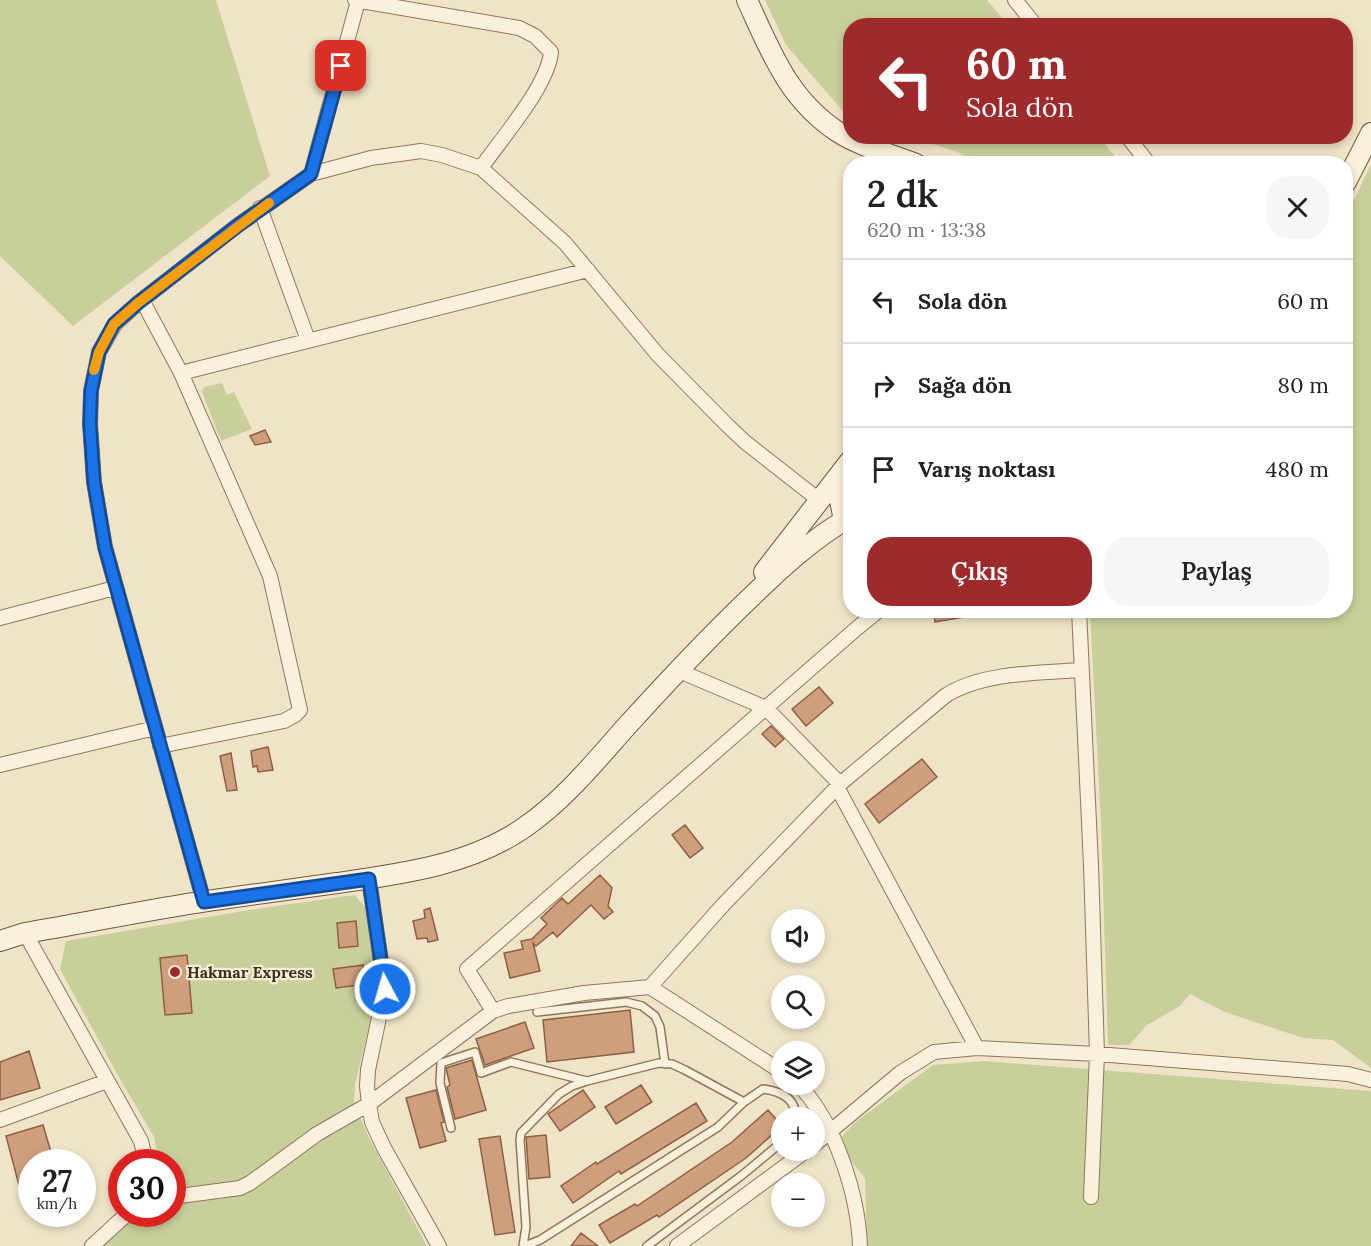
<!DOCTYPE html>
<html lang="tr">
<head>
<meta charset="utf-8">
<style>
	body { margin:0; font-family:Lora,serif; background:#f6f6f6; color:#222; height:100vh; display:flex; flex-direction:column; font-size:22px; white-space:nowrap }
	* { box-sizing:border-box; margin:0 }
	p { font-size:20px; color:#767676 }
	.icon { flex:none; width:33px; height:33px; fill:none; stroke:currentColor; stroke-width:2; stroke-linecap:round; stroke-linejoin:round }
	.map { position:relative; flex:1; overflow:hidden }
	.details { position:absolute; left:843px; top:156px; width:510px; height:462px; display:flex; flex-direction:column; background:#fff; border-radius:24px; box-shadow:0 3px 9px #0003 }
	.details>* { flex:none }
	.top-card { position:absolute; left:843px; top:18px; width:510px; height:126px; border-radius:24px; box-shadow:0 3px 9px #0003; background:#9e2a2b; color:#fff; overflow:hidden }
	.fabs { position:absolute; left:771px; top:909px; display:grid; gap:12px }
	.fabs a { display:grid; place-items:center; width:54px; height:54px; border-radius:50%; background:#fff; box-shadow:0 3px 9px #0003; font-size:30px }
	.speed { position:absolute; left:18px; top:1149px; display:flex; gap:12px; font-size:30px; font-weight:700; text-align:center }
	.speed>* { display:grid; place-content:center; width:78px; height:78px; border-radius:50%; background:#fff; box-shadow:0 3px 9px #0003; line-height:1 }
	.speed small { font-size:15px; font-weight:400 }
	.speed .limit { border:9px solid #d22; background:#fff; color:#111 }
	.pin { position:absolute; display:grid; place-items:center; width:51px; height:51px; color:#fff; margin:-26px; border-radius:12px; box-shadow:0 3px 9px #0006 }
	.me { position:absolute; width:66px; margin:-33px; rotate:354deg; stroke-linejoin:round; filter:drop-shadow(0 0 4px #0008) }
	.turn { display:flex; align-items:center; gap:21px; height:126px; padding:0 24px; font-size:27px }
	.turn .icon { width:78px; height:78px; stroke-width:2.5 }
	.turn b { display:block; font-size:42px; line-height:51px }
	.round { display:grid; place-items:center; flex:none; width:63px; height:63px; border-radius:24px; background:#f6f6f6 }
	.head { display:flex; align-items:center; justify-content:space-between; height:102px; padding:0 24px }
	h1 { font-size:36px; font-weight:600; line-height:45px }
	.button { display:flex; gap:12px; margin-top:auto; padding:12px 24px }
	.button a { flex:1; height:69px; border-radius:24px; background:#9e2a2b; color:#fff; font-size:24px; font-weight:600; line-height:69px; text-align:center }
	.button a+a { background:#f6f6f6; color:#222 }
	ul { padding:0; list-style:none }
	li { display:flex; align-items:center; gap:18px; height:84px; padding:0 24px; border-top:2px solid #e0e0e0 }
	li div { flex:1 }
	li b { display:block; font-size:22px }
	li em { font-style:normal }
	.map>svg:first-child { display:block }
</style>
</head>
<body>
<div class="map">
<svg width="1371" height="1246" viewBox="0 0 1371 1246">
	<rect width="100%" height="100%" fill="#f0e4c8"/>
	<path fill="#c9cf9b" d="M0,0h216l54,176 -197,150 -73,-70z
		M765,0h222l21,25 -158,1v91l-3,-1 -61,-71z
		M911,137h188l22,26h-145l-18,-11z
		M1371,164v904l-38,-28 -30,-2 -78,-26 -35,-18 -10,12 -33,19 -18,20h-21l-7,-221 -11,-213 256,-1v-393z
		M222,383l5,12 7,-3 18,37 -31,12 -19,-49 2,-5z
		M355,895l9,11 11,42 2,46 -22,90 -1,18 15,36 58,108h-325l35,-32h35v-52h-13l-5,-25 -38,-65 -56,-103 6,-28 183,-31z
		M984,1061l387,30v155h-504l-2,-68 -19,-23 -6,-16 14,-16 79,-58z"/>
	<path fill="#cf9f7d" stroke="#8d5f41" stroke-width="1.5" d="M265,430l6,12 -16,3 -5,-9z
		M933,610h37l1,6 -36,6z
		M819,687l14,16 -27,23 -14,-17z
		M771,726l13,13 -9,8 -13,-13z
		M268,747l5,23 -15,2 -1,-6 -4,1 -2,-16z
		M231,753l6,37 -10,1 -7,-35z
		M922,759l15,18 -58,46 -14,-19z
		M685,825l18,23 -13,10 -18,-23z
		M600,875l12,13 -4,18 5,6 -9,7 -13,-14 -34,32 -4,-5 -17,14 -3,-3 7,28 -30,7 -6,-25 19,-4 -2,-8 11,-2 15,-15 -6,-6 21,-20 6,6z
		M430,908l8,32 -10,2 -1,-4 -10,1 -4,-18 12,-3 -1,-8z
		M356,921l2,25 -19,2 -2,-25z
		M187,955l5,58 -27,2 -5,-57z
		M363,965l3,19 -30,4 -3,-19z
		M630,1010l4,42 -87,10 -4,-42z
		M525,1022l9,26 -49,17 -9,-26z
		M29,1051l11,37 -40,12v-38z
		M472,1060l14,50 -31,9 -8,-32 3,-2 -4,-17z
		M641,1085l11,17 -36,22 -11,-17z
		M436,1090l8,32 -3,1 5,18 -26,7 -14,-50z
		M583,1090l12,17 -35,24 -12,-17z
		M696,1103l11,18 -86,53 -2,-3 -46,32 -12,-17 35,-24 1,2z
		M768,1110l14,16 -36,32 -87,59 -2,-2 -47,28 -11,-18 36,-21 2,2 95,-64z
		M43,1125l11,37h-22v23l-12,4 -14,-53z
		M546,1135l4,42 -21,2 -3,-42z
		M500,1136l15,96 -20,3 -16,-96z
		M581,1233l17,13h-27z"/>
	<g fill="none" stroke-linecap="round" stroke-linejoin="round">
		<g stroke="#8d765c" stroke-width="10">
			<path id="lane" d="M537,1012l89,-10 16,4 13,10 5,11 5,37
				M744,1102l19,-13c17,2 33,9 33,29
				M451,1128l-11,-45 1,-20 34,-11 6,21 30,-11 76,19
				M523,1246l3,-19 -6,-87 1,-7 38,-39 13,-8 15,-5 72,-18 13,1 13,6 59,32 -26,25 -178,113 -15,6
				M647,1246l94,-70 41,-34"/>
		</g>
		<g stroke="#8d765c" stroke-width="16">
			<path id="street" d="M355,0l164,28 16,8 16,16c-3,34 -50,87 -70,116
				M1015,0l21,26
				M1127,136l22,28
				M311,174l47,-173
				M260,208l48,132
				M142,300l39,73 89,203 30,134 -5,5 -11,6 -124,25
				M181,373l407,-103
				M0,618l115,-30
				M677,670l89,38 74,76
				M0,765l155,-37
				M837,787l140,261
				M369,879l16,110 -17,81 -1,16 2,18 3,18 12,26 55,98
				M204,902l-99,-355 -11,-65 -4,-58 1,-33 8,-39 16,-28 23,-21 99,-77 74,-52 60,-16 50,-7 21,4 39,13 84,75 93,112 69,70 18,17 74,58
				M25,933l116,208 5,21
				M650,987l73,-82 117,-121 105,-88c36,-24 94,-23 137,-26
				M493,1011l-26,-42 389,-340 23,-19
				M798,1084c37,38 60,110 62,162
				M0,1120l107,-39
				M814,1145l86,-72 34,-21 43,-4 120,6 -6,-189 -12,-255
				M172,1197l68,-9 10,-5 67,-49 52,-30 124,-93 15,-5 76,-13 66,-6 132,85
				M1091,1197l6,-143 251,20 23,6
				M92,1246l35,-32
				M677,1246l130,-96"/>
		</g>
		<g stroke="#6f573f" stroke-width="22">
			<path id="secondary" d="M747,0c24,52 41,99 91,132 23,15 53,22 78,32
				M1346,182l25,-49
				M842,472l-4,19 6,29
				M764,572l86,-111
				M0,941l25,-8c61,-10 121,-23 182,-32 43,-6 86,-12 130,-18 64,-9 134,-18 188,-56 39,-27 69,-64 100,-99 40,-44 81,-88 124,-129 32,-31 63,-60 101,-82"/>
		</g>
		<use href="#lane" stroke="#faf1dc" stroke-width="7"/>
		<use href="#street" stroke="#faf1dc" stroke-width="14"/>
		<use href="#secondary" stroke="#faf1dc" stroke-width="20"/>
	</g>
	<g fill="none" stroke-linecap="round" stroke-linejoin="round">
		<g stroke="#114b97" stroke-width="15">
			<path id="route" d="M341,66l-30,108 -74,52 -99,77 -24,21 -15,28 -8,39 -1,33 4,58 11,65 99,355 165,-23 16,110"/>
		</g>
		<use href="#route" stroke="#1a73e8" stroke-width="10"/>
		<path stroke="#f59e0b" stroke-width="10" d="M94,370l5,-18 15,-28 24,-21 131,-100"/>
	</g>
	<circle fill="#9e2a2b" stroke="#f7eed8" stroke-width="2" cx="175" cy="972" r="6"/>
	<g text-anchor="middle" dominant-baseline="central" stroke-width="4.5" stroke-linejoin="round" paint-order="stroke">
		<g font-size="16" font-weight="bold" fill="#3d2e20" stroke="#f7eed8" text-anchor="start">
			<text x="187" y="972">Hakmar Express</text>
		</g>
	</g>
</svg>
<div class="fabs">
<a><svg class="icon" aria-label="sound" viewBox="0 0 24 24"><path d="M4 9h4l5-4v14l-5-4H4zM17 9q2 3 0 6"/></svg></a>
<a><svg class="icon" aria-label="search" viewBox="0 0 24 24"><circle cx="10" cy="10" r="6"/><path d="M15 15l6 6"/></svg></a>
<a><svg class="icon" aria-label="layers" viewBox="0 0 24 24"><path d="M12 4l9 5-9 5-9-5zM3 14l9 5 9-5"/></svg></a>
<a>+</a>
<a>−</a>
</div>
<div class="speed"><div>27<small>km/h</small></div><div class="limit">30</div></div>
<div class="pin" style="left:341px;top:66px;background:#d93025"><svg class="icon" aria-label="arrive" viewBox="0 0 24 24"><path d="M6 21V4h12l-3 4 3 4H6"/></svg></div>
<svg class="me" style="left:385px;top:989px" viewBox="-20 -20 40 40"><circle r="17" fill="#1a73e8" stroke="#fff" stroke-width="3"/><path d="M0-11L8 9 0 5-8 9z" fill="#fff"/></svg>
<div class="top-card">
<div class="turn"><svg class="icon" aria-label="left" viewBox="0 0 24 24"><path d="M17 20v-9H6M10 6l-5 5 5 5"/></svg><div><b>60 m</b>Sola dön</div></div>
</div>
<section class="details">
<div class="head"><div><h1>2 dk</h1><p>620 m · 13:38</p></div><a class="round"><svg class="icon" aria-label="close" viewBox="0 0 24 24"><path d="M6 6l12 12M18 6L6 18"/></svg></a></div>
<ul>
<li><svg class="icon" aria-label="left" viewBox="0 0 24 24"><path d="M17 20v-9H6M10 6l-5 5 5 5"/></svg><div><b>Sola dön</b></div><em>60 m</em></li>
<li><svg class="icon" aria-label="right" viewBox="0 0 24 24"><path d="M7 20v-9h11M14 6l5 5-5 5"/></svg><div><b>Sağa dön</b></div><em>80 m</em></li>
<li><svg class="icon" aria-label="arrive" viewBox="0 0 24 24"><path d="M6 21V4h12l-3 4 3 4H6"/></svg><div><b>Varış noktası</b></div><em>480 m</em></li>
</ul>
<div class="button"><a>Çıkış</a><a>Paylaş</a></div>
</section>
</div>
</body>
</html>
